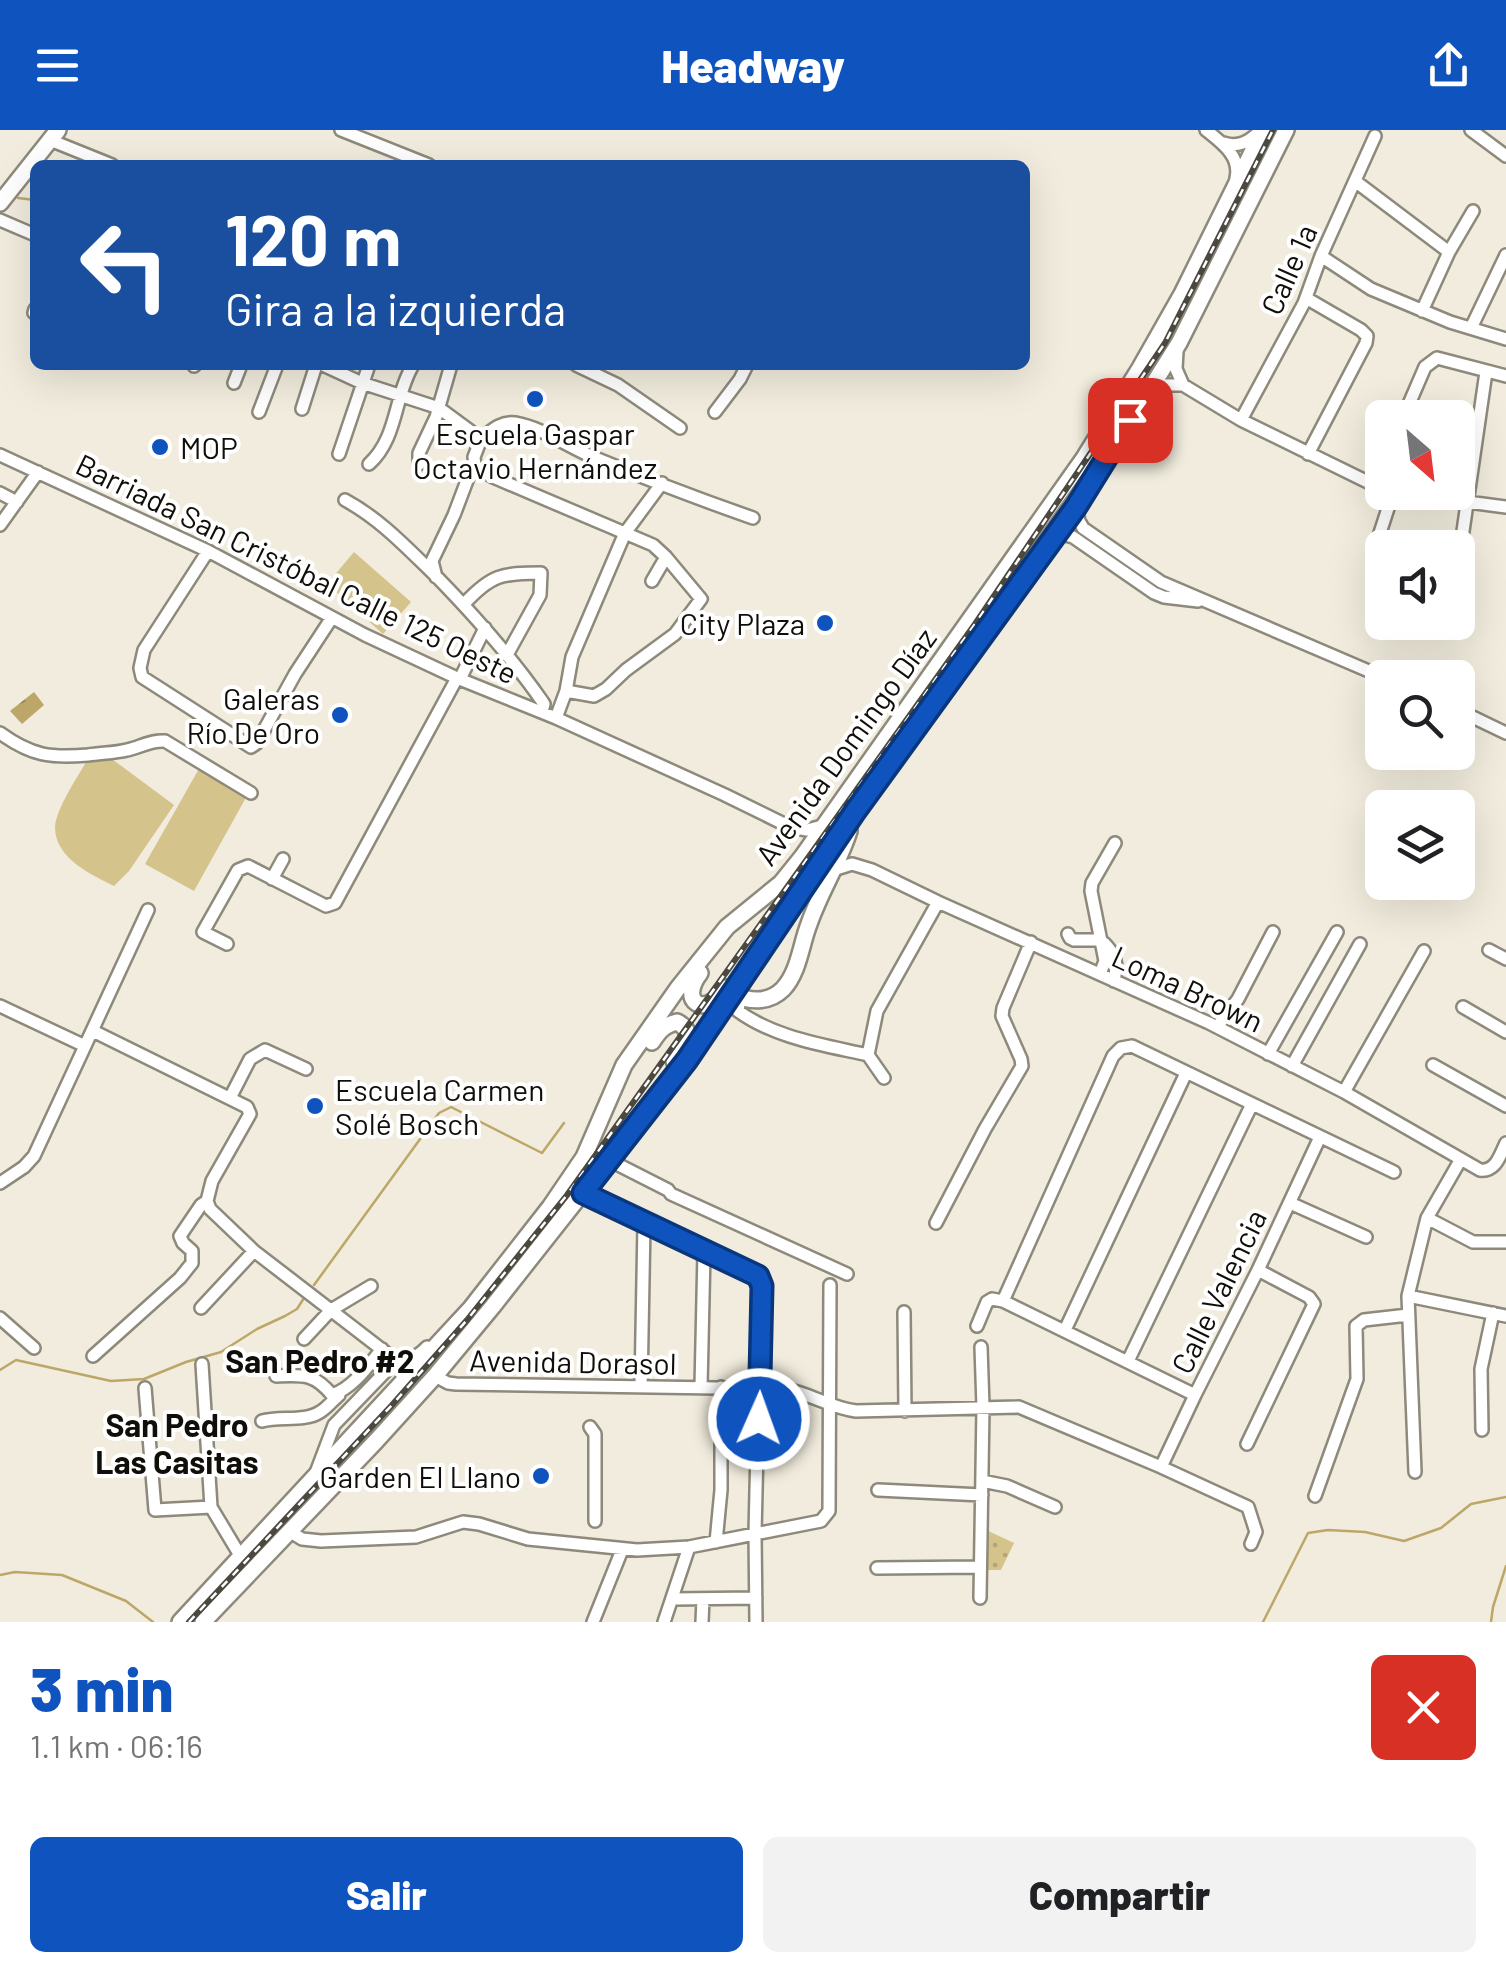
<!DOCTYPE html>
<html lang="es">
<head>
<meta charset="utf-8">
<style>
	body { margin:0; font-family:Barlow,sans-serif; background:#f2f2f2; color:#202124; height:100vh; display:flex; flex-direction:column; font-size:38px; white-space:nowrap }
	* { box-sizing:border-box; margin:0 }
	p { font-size:32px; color:#757577 }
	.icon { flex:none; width:55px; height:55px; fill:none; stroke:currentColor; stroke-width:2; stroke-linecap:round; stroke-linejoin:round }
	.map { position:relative; height:1492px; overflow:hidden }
	.drawer { display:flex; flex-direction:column; background:#fff; flex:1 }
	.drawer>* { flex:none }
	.top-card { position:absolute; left:30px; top:30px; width:1000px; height:210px; border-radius:15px; box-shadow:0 10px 40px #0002; background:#1a4fa0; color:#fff; overflow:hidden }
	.needle { width:65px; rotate:152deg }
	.controls { position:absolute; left:1365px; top:270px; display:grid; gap:20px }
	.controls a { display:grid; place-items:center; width:110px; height:110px; border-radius:15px; background:#fff; box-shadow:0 10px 40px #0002; font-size:50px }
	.pin { position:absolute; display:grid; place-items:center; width:85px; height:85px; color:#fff; margin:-42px; border-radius:20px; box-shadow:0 5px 15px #0006 }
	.me { position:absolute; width:110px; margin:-55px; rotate:2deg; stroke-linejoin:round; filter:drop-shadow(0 0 8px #0008) }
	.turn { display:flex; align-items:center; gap:35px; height:210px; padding:0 30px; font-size:45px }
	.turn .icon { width:130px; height:130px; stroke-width:2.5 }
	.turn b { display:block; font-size:70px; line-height:85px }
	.round { display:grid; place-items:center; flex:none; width:105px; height:105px; border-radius:15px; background:#f2f2f2 }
	.overview { display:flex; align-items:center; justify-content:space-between; height:170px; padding:0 30px }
	h1 { font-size:60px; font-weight:800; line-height:75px; color:#0e53be }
	.cta { display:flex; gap:20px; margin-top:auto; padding:20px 30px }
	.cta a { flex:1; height:115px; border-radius:15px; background:#0e53be; color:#fff; font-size:40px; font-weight:800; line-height:115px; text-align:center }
	.cta a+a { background:#f2f2f2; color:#202124 }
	header { display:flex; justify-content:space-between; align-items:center; height:130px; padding:0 30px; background:#0e53be; color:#fff; font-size:45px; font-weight:800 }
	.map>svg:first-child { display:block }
</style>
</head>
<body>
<header><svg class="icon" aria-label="menu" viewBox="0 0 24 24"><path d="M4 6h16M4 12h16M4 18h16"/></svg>Headway<svg class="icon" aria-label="share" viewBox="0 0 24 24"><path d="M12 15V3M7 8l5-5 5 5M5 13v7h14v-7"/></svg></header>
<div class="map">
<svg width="1506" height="1492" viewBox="0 0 1506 1492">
	<defs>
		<pattern id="park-dots" width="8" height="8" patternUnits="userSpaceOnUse" patternTransform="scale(2.5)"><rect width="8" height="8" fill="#d5c38c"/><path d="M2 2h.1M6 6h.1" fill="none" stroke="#b6a677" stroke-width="1.8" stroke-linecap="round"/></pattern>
		<pattern id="water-ripples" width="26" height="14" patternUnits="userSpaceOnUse" patternTransform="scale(2.5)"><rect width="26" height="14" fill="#bca769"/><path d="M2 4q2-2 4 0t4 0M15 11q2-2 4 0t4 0" fill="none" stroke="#978655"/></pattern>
	</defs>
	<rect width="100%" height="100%" fill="#f1ecdd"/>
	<path fill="url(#park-dots)" d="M984,1399l30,14 -13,27h-17z"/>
	<path fill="#d5c38c" d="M354,422l57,50 -28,32 -56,-50z
		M112,629l62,46 -45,66 -15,15c-24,-12 -59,-28 -59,-59 1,-18 22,-49 31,-65z
		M200,637l48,27 -54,97 -49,-27z"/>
	<path fill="url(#water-ripples)" d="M34,562l10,13 -22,19 -12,-13z"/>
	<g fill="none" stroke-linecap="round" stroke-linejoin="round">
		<path stroke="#bca769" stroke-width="2.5" d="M18,68l17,2
			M314,1155l125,-172 12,-6 91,46 22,-30
			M0,1240l16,-10 95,21 33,-2 42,-17 35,-10 36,-23 28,-13 12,-7 7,-11
			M0,1445l15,-3 47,3 64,26 27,21
			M1263,1492l45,-89 20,-3 37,2 39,9 37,-13 30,-24 35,-7
			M1491,1492l2,-15 13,-41"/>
		<g stroke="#8d897b" stroke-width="16">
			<path id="minor" d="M341,0l88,35
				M1206,0c16,13 35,26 30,48
				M1471,0l35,26
				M50,10l62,25
				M1224,13c15,5 26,-2 36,-12
				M1355,51l94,71
				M0,90l35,15
				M1321,126l50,33 79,33 56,17
				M1306,168l55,32 6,6 -1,7 -58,111
				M1422,181l27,-59 24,-41
				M34,183l1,-4
				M1471,198l35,-73
				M1177,221l-1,18 7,16
				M323,235l39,18 77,25 42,31
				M576,235l42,20 62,43
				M194,236l1,-1
				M234,253l7,-18
				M1150,264l16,-9h17l58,35 141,69
				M302,279l14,-44
				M259,282l18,-47
				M715,282l25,-33 7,-14
				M1403,288l22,-51 12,-9 69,18
				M1241,290l63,-117 17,-47 54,-120
				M481,309c10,-8 20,-18 34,-16 28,5 52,23 78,34 53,22 106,42 160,61
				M339,324l30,-89
				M0,325l208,96 157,84 92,43 99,40 169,77 65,32 17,3 19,-5
				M369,334c29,-26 25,-68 44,-99
				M419,334v-11l17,-36 15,-52
				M475,336l18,11 160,68 13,12 35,42 -26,35 -49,36 -20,19 -12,7 -28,-5
				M475,336l-1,-9 7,-18
				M1373,357l9,-22
				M1392,362l114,15
				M0,363l17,9
				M345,370c35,19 61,47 90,75 39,40 75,80 107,126l2,3 -2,8
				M1076,377l3,14 4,7 78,54 224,96
				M0,395l38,-53
				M1058,403l15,4 81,56 10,4 34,4
				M1462,408l24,-166
				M1382,417l11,-6 6,1 6,6
				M208,421l-64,99 -4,18 2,9 109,70 6,-4 38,-69 36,-55
				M1382,430v-13l-3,-11 14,-43
				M436,447l-4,-16 22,-46 14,-37 7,-12
				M652,451l14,-24
				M464,474c27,-29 37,-31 77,-31l-1,22 -32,58
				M460,549l25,-51
				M1458,580l48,23
				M556,588l10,-27 6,-34 53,-124 37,-50
				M0,603c32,23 50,25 88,22 13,-2 27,-2 39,-5 14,-3 23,-10 38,-9l86,52
				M833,740l19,-6 20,6 66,32 271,121 135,69 136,78c16,2 20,-15 26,-27
				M272,749l11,-20
				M1068,804l2,4 4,2h27
				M1104,813c12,12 14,21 10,38
				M227,814l-24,-12 35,-62 10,-4 78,40 9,-3 122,-225
				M1489,820l17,9
				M1100,844l5,-13 -14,-70 1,-8 23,-40
				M740,868l-2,13c37,27 86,34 130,44l16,23
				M0,876l85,40
				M1463,877l43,25
				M1217,897l21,-28 35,-67
				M93,901l154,76 3,7 -38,67 -5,20 3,8 44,42 135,104c16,6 26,5 38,-8
				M1268,924l69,-122
				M868,925l9,-44 61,-109
				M1433,935l73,41
				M1292,936l68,-122
				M1344,962l80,-141
				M230,968l20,-39 15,-9 41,19
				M607,1029l61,31 3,4 176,80
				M0,1053l24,-16 10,-11 114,-246
				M583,1063l121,59 49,20 8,9 -6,252 1,89
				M1290,1073l76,34
				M1427,1088l46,24h33
				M936,1093l49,-94 37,-63 -1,-7 -19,-43 1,-8 28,-66
				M1408,1166l98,20
				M1003,1171l110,-245 8,-8 11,-2 262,126
				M201,1178l53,-57
				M904,1182l1,99
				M0,1188l34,30
				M977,1196l10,-24 5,-3 11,2 192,94
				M1065,1200l121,-257
				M304,1209l27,-29 40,-24
				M93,1226l87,-78 12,-15v-12l-9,-8 -3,-7 21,-31 6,-4
				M1128,1231l124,-257
				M202,1234l9,143 30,50
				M276,1246c27,-1 38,-3 56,19 21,-7 36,-29 50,-46
				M435,1246l13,7 8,1 329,5c24,4 46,19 71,22l163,-4 142,60 87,40 8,25 -5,12
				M641,1257l3,-163
				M701,1257l3,-135
				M145,1258l10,122 56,-3
				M262,1291c18,-5 43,1 58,-9 7,-4 13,-12 19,-17
				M590,1297l5,7v87
				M1482,1300l-1,-61 12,-56
				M1247,1314l67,-140 -5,-7 -51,-27
				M1161,1337l34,-72 63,-125 62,-133
				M317,1340l17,-45 52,-54 5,-10 -2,-6
				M1415,1342l-7,-176 19,-78 34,-59
				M982,1351l25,5 48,21
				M878,1360l104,5
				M1315,1366l42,-117 -1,-53 8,-6 44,-5
				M289,1401l13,8 19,2 95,-4 47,-15 16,2 49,15 109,11 52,-3 132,-26 8,-10 1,-226
				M716,1412l5,-52v-103
				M877,1438l103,-1
				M980,1468l3,-191 -2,-60
				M673,1469l83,-1
				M593,1492l29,-72
				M664,1492l25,-75
				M702,1492l1,-23"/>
		</g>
		<g stroke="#8d897b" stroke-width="20">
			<path id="major" d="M0,73l58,-73
				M700,843c-22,28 4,47 26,15
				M733,864c17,8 36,9 50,-5 16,-17 18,-45 26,-65 11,-32 30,-61 40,-93
				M652,912c7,-11 12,-17 25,-20 20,10 6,26 -3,39
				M180,1492l291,-314 79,-101 34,-50 40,-92 54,-77 49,-61 54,-44 21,-26 282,-399 56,-90 42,-74 81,-164
				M203,1492l173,-181 59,-65 58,-70 194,-246 167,-247 222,-306 103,-164 107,-213"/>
		</g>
		<use href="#minor" stroke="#fff" stroke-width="11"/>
		<use href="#major" stroke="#fff" stroke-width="15"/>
		<g stroke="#4b4840" stroke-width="6">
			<path id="rail" d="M189,1492l203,-217 75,-85 100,-125 408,-571 190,-281 108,-213"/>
		</g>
		<use href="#rail" stroke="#fff" stroke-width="2.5" stroke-dasharray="8" stroke-linecap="butt"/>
	</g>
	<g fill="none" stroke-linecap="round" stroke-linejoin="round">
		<g stroke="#09367c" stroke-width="25">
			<path id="route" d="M759,1289l3,-133 -4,-10 -175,-83 104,-133 167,-247 222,-306 54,-87"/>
		</g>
		<use href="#route" stroke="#0e53be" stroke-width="18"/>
	</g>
	<g fill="#0e53be" stroke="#fff" stroke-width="4">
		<circle cx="535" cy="269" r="10"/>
		<circle cx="160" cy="317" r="10"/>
		<circle cx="825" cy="493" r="10"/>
		<circle cx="340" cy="585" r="10"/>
		<circle cx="315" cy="976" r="10"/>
		<circle cx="541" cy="1346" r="10"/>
	</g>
	<g text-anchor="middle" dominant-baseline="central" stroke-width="8" stroke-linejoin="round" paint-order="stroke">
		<g font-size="30" fill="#100e09" stroke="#fff">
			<text transform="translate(1288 139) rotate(-66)">Calle 1a</text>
			<text transform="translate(297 438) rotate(26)">Barriada San Cristóbal Calle 125 Oeste</text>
			<text transform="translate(845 616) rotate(-54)">Avenida Domingo Díaz</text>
			<text transform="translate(1188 858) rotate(25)">Loma Brown</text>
			<text transform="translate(1218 1161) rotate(-64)">Calle Valencia</text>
			<text transform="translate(573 1231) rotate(1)">Avenida Dorasol</text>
		</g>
		<g font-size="30" fill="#100e09" stroke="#fff" text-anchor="end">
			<text x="535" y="303" text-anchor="middle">Escuela Gaspar<tspan x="535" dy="34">Octavio Hernández</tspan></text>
			<text x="180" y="317" text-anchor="start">MOP</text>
			<text x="805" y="493">City Plaza</text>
			<text x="320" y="568">Galeras<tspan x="320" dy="34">Río De Oro</tspan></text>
			<text x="335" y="959" text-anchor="start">Escuela Carmen<tspan x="335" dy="34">Solé Bosch</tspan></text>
			<text x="521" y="1346">Garden El Llano</text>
		</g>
		<g font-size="32" font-weight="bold" fill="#100e09" stroke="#fff">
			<text x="320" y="1230">San Pedro #2</text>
			<text x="177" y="1294">San Pedro<tspan x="177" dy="37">Las Casitas</tspan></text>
		</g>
	</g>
</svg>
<div class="controls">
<a><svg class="needle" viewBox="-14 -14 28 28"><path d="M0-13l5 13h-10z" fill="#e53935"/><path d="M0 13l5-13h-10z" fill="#757577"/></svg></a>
<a><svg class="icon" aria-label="sound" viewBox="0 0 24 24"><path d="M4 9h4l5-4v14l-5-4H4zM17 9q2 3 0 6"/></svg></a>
<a><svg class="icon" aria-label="search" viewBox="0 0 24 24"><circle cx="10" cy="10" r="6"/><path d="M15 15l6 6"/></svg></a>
<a><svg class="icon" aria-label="layers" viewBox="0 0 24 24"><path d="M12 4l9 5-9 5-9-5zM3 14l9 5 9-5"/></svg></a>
</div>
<div class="pin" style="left:1130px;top:290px;background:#d93025"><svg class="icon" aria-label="arrive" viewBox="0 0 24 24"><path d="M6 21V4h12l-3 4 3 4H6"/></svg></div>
<svg class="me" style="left:759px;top:1289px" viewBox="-20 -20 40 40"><circle r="17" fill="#0e53be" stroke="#fff" stroke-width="3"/><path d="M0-11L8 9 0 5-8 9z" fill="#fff"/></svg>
<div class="top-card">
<div class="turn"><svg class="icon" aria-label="left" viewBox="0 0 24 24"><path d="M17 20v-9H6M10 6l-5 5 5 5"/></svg><div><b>120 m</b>Gira a la izquierda</div></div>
</div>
</div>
<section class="drawer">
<div class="overview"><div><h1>3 min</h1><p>1.1 km · 06:16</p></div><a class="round" style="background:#d93025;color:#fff"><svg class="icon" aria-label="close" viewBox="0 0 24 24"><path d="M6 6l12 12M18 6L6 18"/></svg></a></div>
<div class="cta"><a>Salir</a><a>Compartir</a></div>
</section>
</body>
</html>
